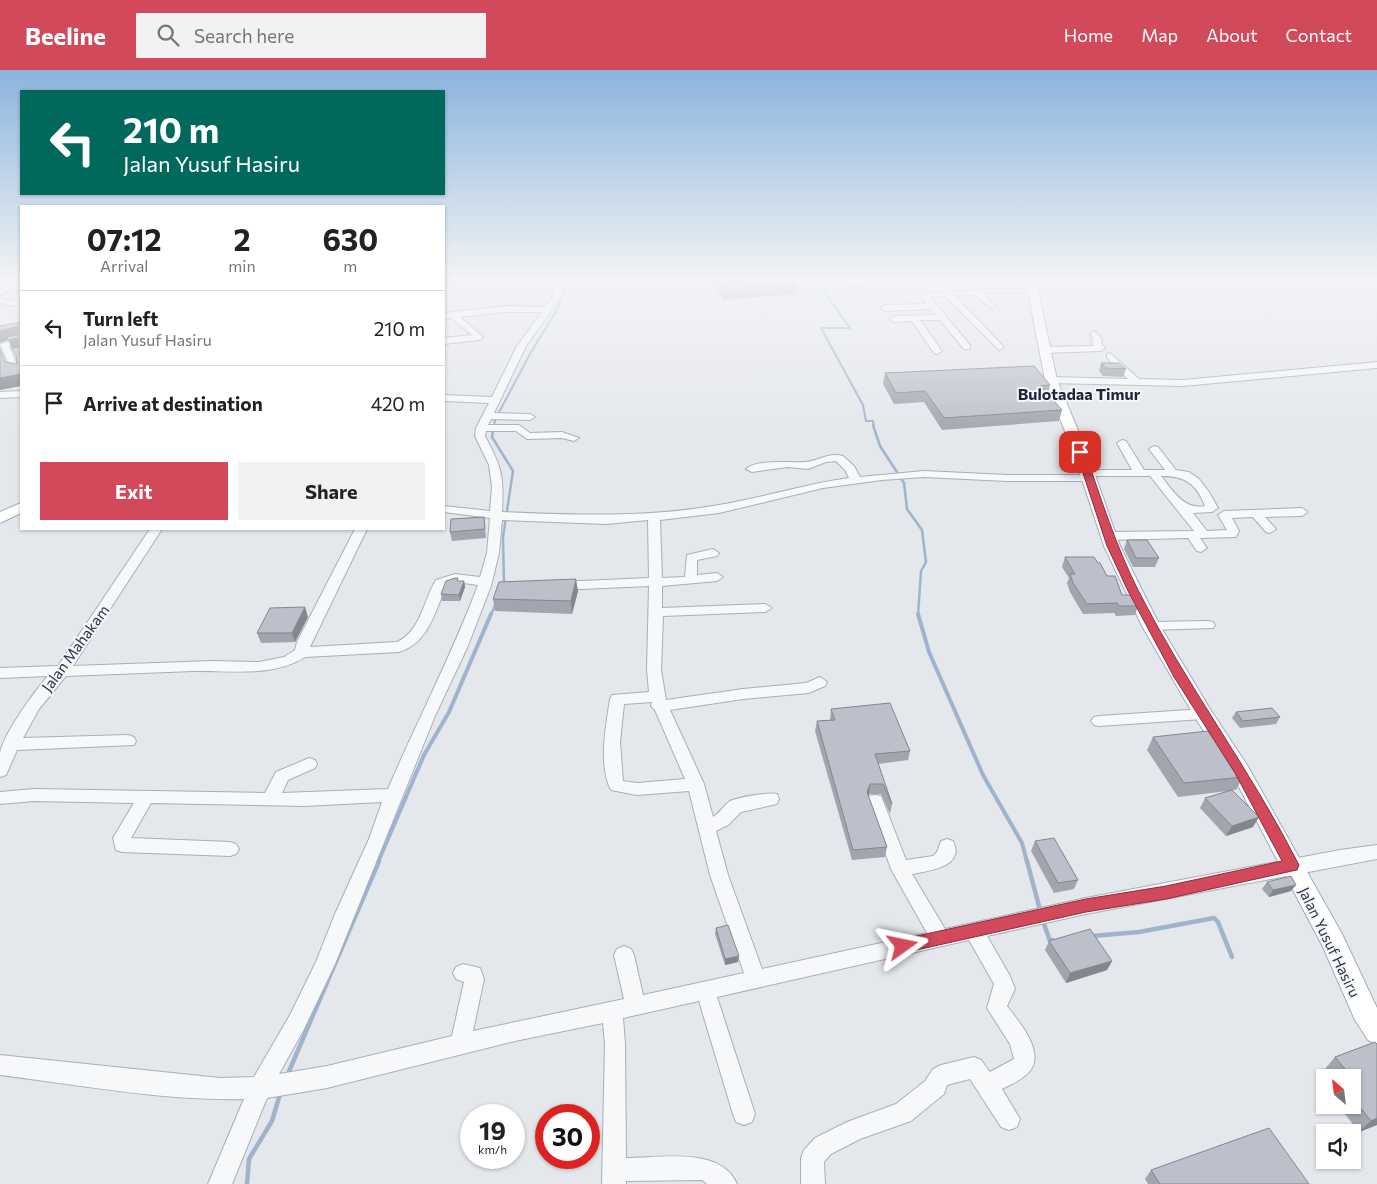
<!DOCTYPE html>
<html lang="en">
<head>
<meta charset="utf-8">
<style>
	body { margin:0; font-family:Commissioner,sans-serif; background:#f2f2f2; color:#222; height:100vh; display:flex; flex-direction:column; font-size:19px; white-space:nowrap }
	* { box-sizing:border-box; margin:0 }
	p { font-size:16px; color:#767676 }
	.icon { flex:none; width:28px; height:28px; fill:none; stroke:currentColor; stroke-width:2; stroke-linecap:round; stroke-linejoin:round }
	.map { position:relative; flex:1; overflow:hidden }
	.sheet { position:absolute; left:20px; top:135px; width:425px; height:325px; display:flex; flex-direction:column; background:#fff; border-radius:0px; box-shadow:0 1px 4px #0004 }
	.sheet>* { flex:none }
	.guide { position:absolute; left:20px; top:20px; width:425px; height:105px; border-radius:0px; box-shadow:0 1px 4px #0004; background:#00695c; color:#fff; overflow:hidden }
	.needle { width:32px; rotate:332deg }
	.fabs { position:absolute; left:1316px; top:999px; display:grid; gap:10px }
	.fabs a { display:grid; place-items:center; width:45px; height:45px; border-radius:0px; background:#fff; box-shadow:0 1px 4px #0004; font-size:25px }
	.speed { position:absolute; left:460px; top:1034px; display:flex; gap:10px; font-size:25px; font-weight:700; text-align:center }
	.speed>* { display:grid; place-content:center; width:65px; height:65px; border-radius:50%; background:#fff; box-shadow:0 1px 4px #0004; line-height:1 }
	.speed small { font-size:12px; font-weight:400 }
	.speed .limit { border:8px solid #d22; background:#fff; color:#111 }
	.pin { position:absolute; display:grid; place-items:center; width:42px; height:42px; color:#fff; margin:-21px; border-radius:10px; box-shadow:0 2px 8px #0006 }
	.me { position:absolute; width:55px; margin:-28px; rotate:78deg; stroke-linejoin:round; filter:drop-shadow(0 0 4px #0008) }
	.turn { display:flex; align-items:center; gap:18px; height:105px; padding:0 20px; font-size:22px }
	.turn .icon { width:65px; height:65px; stroke-width:2.5 }
	.turn b { display:block; font-size:35px; line-height:42px }
	.eta { display:flex; justify-content:space-evenly; align-items:center; height:85px; text-align:center }
	.eta b { font-size:30px; font-weight:700; line-height:35px }
	.button { display:flex; gap:10px; margin-top:auto; padding:10px 20px }
	.button a { flex:1; height:58px; border-radius:0px; background:#d1495b; color:#fff; font-size:20px; font-weight:700; line-height:58px; text-align:center }
	.button a+a { background:#f2f2f2; color:#222 }
	ul { padding:0; list-style:none }
	li { display:flex; align-items:center; gap:15px; height:75px; padding:0 20px; border-top:1px solid #e0e0e0 }
	li div { flex:1 }
	li b { display:block; font-size:19px }
	li em { font-style:normal }
	header { display:flex; align-items:center; gap:30px; box-sizing:border-box; height:70px; padding:0 25px; background:#d1495b; color:#fff }
	header strong { font-size:24px }
	nav { display:flex; gap:28px; margin-inline-start:auto; font-size:18px }
	.search { width:350px; height:45px; background:#f2f2f2; display:flex; align-items:center; gap:12px; box-sizing:border-box; padding:0 18px; border-radius:0px; color:#767676; font-size:19px }
	.map>svg:first-child { display:block }
</style>
</head>
<body>
<header>
<strong>Beeline</strong>
<div class="search"><svg class="icon" aria-label="search" viewBox="0 0 24 24"><circle cx="10" cy="10" r="6"/><path d="M15 15l6 6"/></svg>Search here</div>
<nav><a>Home</a><a>Map</a><a>About</a><a>Contact</a></nav>
</header>
<div class="map">
<svg width="1377" height="1114" viewBox="0 0 1377 1114">
	<rect width="100%" height="100%" fill="#e4e7ec"/>
	<g fill="none" stroke-linecap="round" stroke-linejoin="round">
		<path stroke="#9fb4cc" stroke-width="2" d="M494,356l1,-6 35,-66 28,-46 8,-27
			M874,356l-1,-5h-7l-3,-16 -42,-77h29l-27,-38 57,-6 -5,-3"/>
		<path stroke="#9fb4cc" stroke-width="2.5" d="M494,355l-2,12 21,34 -10,66 1,48
			M873,355l7,21 24,37 3,26 15,21 4,32 -5,9 -3,44
			M491,545l4,-10"/>
		<path stroke="#9fb4cc" stroke-width="4" d="M918,544l11,38 54,123 39,68 5,19
			M378,792l46,-107 25,-43 42,-98"/>
		<path stroke="#9fb4cc" stroke-width="4.5" d="M1027,791l13,49
			M1043,851l7,20 3,-1
			M1092,866l47,-4 75,-14 4,4 14,35
			M287,1006l92,-215
			M247,1114l2,-25 23,-38 8,-27"/>
		<g stroke="#a9aeb7" stroke-width="2">
			<path id="minor" d="M444,211h15l-4,2h-11z
				M557,211h8l-6,19 -33,46 -32,67 36,1 5,3 -5,3 -39,-1 -3,6h31l11,8 32,-1 17,6 -5,3 -12,-3 -35,1 -11,-8h-30l-1,5c17,32 19,40 17,76 73,3 145,6 217,-7 44,-7 86,-21 130,-27l-4,-8 -9,-9 -10,1 -18,7 -20,-2 -36,5 -6,-3c11,-10 45,-6 58,-7 14,0 23,-10 39,-6l11,10 6,11 64,-6 83,4h77v-4l4,-1h44l-15,-27 5,-3 4,1 18,29h21l-16,-21 5,-3 4,1 18,23 13,2 10,7 10,13 9,16 -6,4 -19,1 14,18 20,-1 -9,-15 6,-4 78,-3 6,4 -6,4 -37,1 11,12 -6,4 -4,-1 -13,-15 -21,1 7,13 -3,6 -36,1 7,10 -6,4 -4,-1 -9,-13 -79,2 -6,-4 6,-4 85,-1 -44,-55h-58v4l-4,1h-81l-83,-4 -42,3 -59,8 -104,25 -59,7 2,58 23,-1 2,-22 26,-6 6,4 -2,3 -20,4v15l20,-2 6,4 -6,4 -55,5v22l103,-4 7,4 -7,4 -102,4 -2,54 5,30 77,-11 63,-6 14,-6 7,5 -2,4 -16,7 -66,6 -73,11 34,74 9,33c7,-4 11,-12 17,-16 9,-4 39,-9 47,-7l2,5 -2,5 -36,8 -13,13 -12,6 12,44 34,94 165,-36 -36,-64 -24,-68 2,-5 6,-1 6,1 2,5 23,59 27,-4 4,-4 4,-11 6,-2 6,2c13,26 -25,30 -41,33l33,55 141,-31 254,-48 37,-5v14l-291,55 -99,22 23,40 5,13 -8,17c13,17 42,50 19,69 -7,6 -16,10 -24,14l18,30 -3,8 -8,3 -8,-3 -31,-48 -23,6 -3,9 -33,27 -51,18 -29,15 -7,8 1,22h-24v-26l3,-8 11,-12 32,-16 49,-18 29,-23 8,-12 8,-4 33,-8 7,3 9,12 24,-13 -4,-15 -23,-36 7,-24 -25,-44 -252,57 38,117 -3,8 -8,3 -8,-3 -3,-8 -34,-113 -76,17 2,26 1,114c33,0 95,-12 111,26h-30l-5,-4 -76,1v3h-24l3,-140 -2,-21 -88,18 -188,47 -60,10 -35,86h-24l36,-85c-81,2 -164,-14 -244,-24v-20l220,23 34,-1 36,-62 26,-53 19,-48 34,-75 13,-37 -78,4 -153,-3 -20,35 99,4 6,2 3,5 -3,5 -6,2 -108,-4 -6,-2 -3,-12 21,-35 -100,-2 -34,3v-12l34,-3 231,4 11,-21 33,-14 6,2 2,4 -2,4 -27,12 -6,13 106,-4c29,-68 64,-134 90,-204l-22,-3 -10,4c-10,24 -18,58 -47,66l-94,5c-33,21 -74,13 -112,14 -42,2 -85,3 -127,5l-27,33 -16,29 105,-3 6,2 2,4 -2,4 -117,5 -11,25 -6,2c0,-7 0,-17 0,-24 4,-20 34,-61 48,-77l-48,2v-10l58,-2 92,-137h12l-89,137 139,-5 47,1 25,-5 11,-7 2,-8 58,-113h12l-57,118 87,-5c24,-11 26,-41 39,-62l19,-6 25,3 7,-24 3,-35 -46,-6v-6l46,5 2,-24 -3,-22 -14,-29 1,-8 13,-25 -45,-2v-6l48,2 25,-51 25,-34h-37l-45,5 23,20 -4,3 -35,4v-6l28,-3 -21,-17 -7,1v-6l61,-7 40,1 6,-7zM1161,406c24,0 35,7 44,30 -21,4 -32,-15 -44,-30zM502,450l104,4 42,-4 1,58 -90,4 -7,4 7,4 90,-4 -2,84 2,22 -37,3 -2,4c-4,26 -12,67 1,91l26,5 52,-4 21,84 34,98 -101,22 -9,-40 -3,-6 -7,-3 -7,3 -3,6 10,44 -151,32 11,-52 -4,-11 -17,-4 -7,3 -3,6 3,6 8,3 -12,54 -125,30 -48,8 25,-45 31,-65 100,-248 32,-68 24,-62 8,-33zM652,632l-1,4 4,4 30,69 -48,4 -14,-2 -3,-39 4,-38z
				M12,215l9,1v5l-6,-1 -15,5v-5z
				M1031,218h3v4l-51,1 12,13 -4,3 -17,-15 -20,1 48,50 2,2 -5,3 -54,-54 -15,1 40,48v4h-6l-24,-29h-20l22,31 -5,3 -3,-1 -22,-32 -18,1 -4,-3 4,-3 42,-1 -5,-6 -46,2 -4,-3 4,-3 42,-1 -7,-9 4,-2z
				M0,229l21,3v5l-21,-4z
				M1094,261l8,8 -1,4 4,5 -4,3 -57,2 -5,-3 5,-3 50,-1 -3,-3 2,-4 -3,-5z
				M21,268v6l-12,2 9,21h3v6l-9,-1 -12,-28z
				M1110,283l29,26 44,1 194,-18v6l-194,18 -132,-3 -5,-3 5,-3 77,2 -21,-21v-4z
				M21,321v6l-21,1v-6z
				M1208,551l5,1 2,3 -2,3 -62,2 -7,-4 7,-4z
				M1203,639l5,1 3,4 -3,4 -5,1 -104,7 -5,-1 -3,-4 3,-4 5,-1z"/>
		</g>
		<g stroke="#a3abb8" stroke-width="2">
			<path id="major" d="M1026,211h10l21,99 30,72 33,94 40,80 50,83 37,56 95,169 35,74v36l-9,-4 -13,-20 -32,-73 -91,-173 -36,-55 -54,-93 -38,-80 -31,-94 -28,-72z
				M21,433v10l-21,10v-11z"/>
		</g>
		<use href="#minor" fill="#f7f8fa" fill-rule="evenodd"/>
		<use href="#major" fill="#fff" fill-rule="evenodd"/>
	</g>
	<path fill="#a1a5ae" d="M712,211h81l4,4 -1,9 -73,6z
		M1101,293l25,6 -3,8 -20,-1 -4,-5z
		M885,303l165,12 -2,9 14,16 -3,11 -117,9 -18,-28 -30,2 -11,-20z
		M484,447l2,21 -34,3 -2,-9z
		M1127,470l32,18 -4,9h-22l-9,-18z
		M1065,487l33,6 24,32 16,11 -3,9 -19,1 -2,-3 -31,1 -13,-22 -3,-9 2,-5 -7,-11z
		M458,508v3h6l1,6 -5,14h-18l-1,-7z
		M578,521l-6,23 -77,-3 -2,-12z
		M308,547l-13,25 -34,1 -4,-10z
		M831,639l79,42 -2,9 -30,4 14,40 -2,10 -9,-20h-12l-1,1 19,52 -2,10 -33,3 -37,-129 2,-10 13,-1z
		M1236,642l44,5 -4,7 -36,4 -8,-10z
		M1153,667l90,40 -7,13h-4l21,37 -27,9 -26,-28 5,-10 23,-7 -50,6 -31,-47z
		M1035,771l43,39 -4,9 -20,4 -23,-42z
		M1267,812l24,9 -22,6 -7,-8z
		M716,858l22,34 -13,3 -10,-31z
		M1049,871l63,20 -5,9 -41,13 -21,-33z
		M1375,972l2,83 -18,7 -21,-27h14v-27h-20l-7,-9 10,-12z
		M1151,1100l158,14h-161l-3,-5z"/>
	<path fill="#83868d" d="M17,256v12l4,9 -8,4 -5,-11 -8,3v-12z
		M21,304v12l-21,4v-12z
		M576,509l2,12 -6,23 -1,-13z
		M464,511l1,6 -5,14 -1,-6z
		M305,537l3,10 -13,25 -3,-9z
		M870,714l-1,10 -4,8 2,-10z
		M1259,747l-6,10 -27,9 6,-10z
		M1296,815l-5,6 -22,6 4,-7z
		M739,886l-1,6 -13,3v-6z
		M1112,891l-5,9 -41,13 4,-10z
		M1377,1048v7l-18,7 12,-11z"/>
	<path fill="#bbc0ca" stroke="#83868d" d="M718,211h75l4,4 -73,5z
		M21,252v52l-21,4v-29l5,13 12,2 -1,-9 -4,-7 6,-1 -1,-9 -9,2 -1,-3 11,-2 -1,-9 -17,5v-5z
		M1101,293h18l7,6 -20,-1z
		M1034,296l16,19 -10,1 22,24 -118,8 -19,-27 -29,2 -11,-20z
		M484,447l1,12 -35,3 1,-13z
		M1127,470h20l12,18h-23z
		M1065,487h29l4,6h2l7,13h8l7,19h10l6,11h-19l-2,-3 -30,1 -14,-21 -3,-9h5z
		M455,508h3l-1,3h7l-5,14 -18,-1 5,-13z
		M576,509l-5,22 -78,-2 6,-17z
		M305,537l-13,26h-35l13,-25z
		M890,633l20,48 -35,3 17,50 -9,-20h-13l-3,8 20,55 -34,3 -36,-129 18,-1 -4,-11z
		M1272,638l8,9 -37,4 -7,-9z
		M1208,661l35,46 -59,6 -31,-46z
		M1232,720l27,27 -27,9 -27,-28z
		M1054,768l24,42 -20,3 -23,-42z
		M1291,806l5,9 -23,5 -6,-8z
		M728,855l11,31 -14,3 -9,-31z
		M1090,859l22,32 -42,12 -21,-32z
		M1375,972l2,2v74l-6,3 -19,-24v-19h-1l1,-1 -17,-20z
		M1269,1058l40,56h-149l-9,-14z"/>
	<linearGradient id="sky" x2="0" y2="1"><stop stop-color="#8bb4dd"/><stop offset="0.57" stop-color="#f3f4f6"/><stop offset="1" stop-color="#f3f4f6" stop-opacity="0"/></linearGradient>
	<rect width="1377" height="367" fill="url(#sky)"/>
	<path fill="#d1495b" stroke="#882f3b" d="M1077,380l8,2c16,47 31,94 53,138 48,95 113,180 161,275l-2,5 -5,1 -126,28 -80,13 -183,41 -5,-2 -3,-5 3,-5 5,-2 183,-40 80,-13 116,-25 -47,-88 -61,-96 -46,-86 -21,-45 -31,-94z"/>
	<g text-anchor="middle" dominant-baseline="central" stroke-width="4" stroke-linejoin="round" paint-order="stroke">
		<g font-size="15" fill="#2b3445" stroke="#f4f6f9">
			<text transform="translate(75 578) rotate(-54)">Jalan Mahakam</text>
			<text transform="translate(1330 872) rotate(64)">Jalan Yusuf Hasiru</text>
		</g>
		<g font-size="16" font-weight="bold" fill="#1d2536" stroke="#f4f6f9">
			<text x="1079" y="323">Bulotadaa Timur</text>
		</g>
	</g>
</svg>
<div class="fabs">
<a><svg class="needle" viewBox="-14 -14 28 28"><path d="M0-13l5 13h-10z" fill="#e53935"/><path d="M0 13l5-13h-10z" fill="#767676"/></svg></a>
<a><svg class="icon" aria-label="sound" viewBox="0 0 24 24"><path d="M4 9h4l5-4v14l-5-4H4zM17 9q2 3 0 6"/></svg></a>
</div>
<div class="speed"><div>19<small>km/h</small></div><div class="limit">30</div></div>
<div class="pin" style="left:1080px;top:382px;background:#d93025"><svg class="icon" aria-label="arrive" viewBox="0 0 24 24"><path d="M6 21V4h12l-3 4 3 4H6"/></svg></div>
<svg class="me" style="left:903px;top:876px" viewBox="-20 -20 40 40"><path d="M0-17L14 15 0 8-14 15z" fill="#d1495b" stroke="#fff" stroke-width="4"/></svg>
<div class="guide">
<div class="turn"><svg class="icon" aria-label="left" viewBox="0 0 24 24"><path d="M17 20v-9H6M10 6l-5 5 5 5"/></svg><div><b>210 m</b>Jalan Yusuf Hasiru</div></div>
</div>
<section class="sheet">
<div class="eta">
<div><b>07:12</b><p>Arrival</p></div>
<div><b>2</b><p>min</p></div>
<div><b>630</b><p>m</p></div>
</div>
<ul>
<li><svg class="icon" aria-label="left" viewBox="0 0 24 24"><path d="M17 20v-9H6M10 6l-5 5 5 5"/></svg><div><b>Turn left</b><p>Jalan Yusuf Hasiru</p></div><em>210 m</em></li>
<li><svg class="icon" aria-label="arrive" viewBox="0 0 24 24"><path d="M6 21V4h12l-3 4 3 4H6"/></svg><div><b>Arrive at destination</b></div><em>420 m</em></li>
</ul>
<div class="button"><a>Exit</a><a>Share</a></div>
</section>
</div>
</body>
</html>
